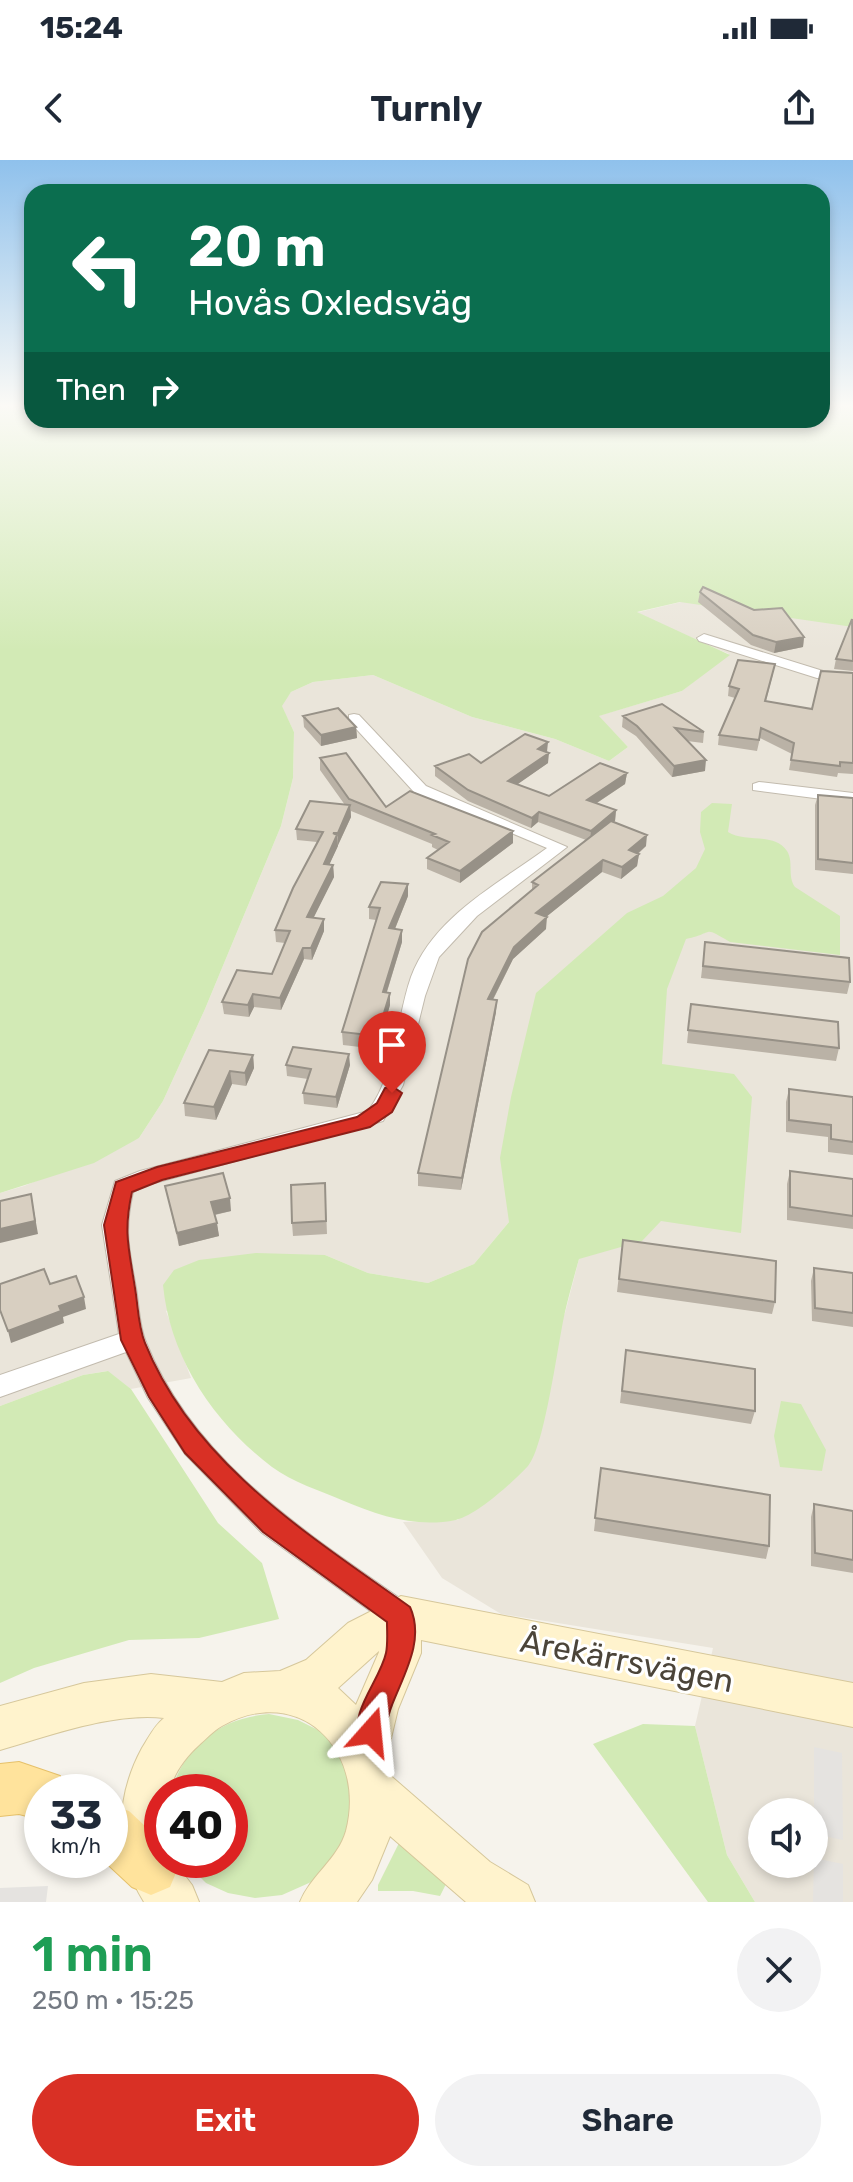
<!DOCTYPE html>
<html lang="en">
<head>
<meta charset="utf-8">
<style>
	body { margin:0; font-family:Rubik,sans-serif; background:#f2f2f3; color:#1f2937; height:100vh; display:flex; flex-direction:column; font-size:30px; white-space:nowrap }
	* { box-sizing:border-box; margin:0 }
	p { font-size:26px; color:#747a83 }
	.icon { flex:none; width:44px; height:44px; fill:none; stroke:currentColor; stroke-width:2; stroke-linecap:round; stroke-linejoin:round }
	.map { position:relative; height:1742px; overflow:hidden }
	.side { display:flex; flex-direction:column; background:#fff; flex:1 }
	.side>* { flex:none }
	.guide { position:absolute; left:24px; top:24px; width:806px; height:244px; border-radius:24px; box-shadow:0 4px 12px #0003; background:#0b6e4f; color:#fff; overflow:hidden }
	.fabs { position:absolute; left:748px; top:1638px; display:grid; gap:16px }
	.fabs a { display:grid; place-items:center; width:80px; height:80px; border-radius:50%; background:#fff; box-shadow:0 4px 12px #0003; font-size:40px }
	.speed { position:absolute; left:24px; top:1614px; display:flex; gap:16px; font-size:40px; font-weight:700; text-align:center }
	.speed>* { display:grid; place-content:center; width:104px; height:104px; border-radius:50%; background:#fff; box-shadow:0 4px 12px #0003; line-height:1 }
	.speed small { font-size:20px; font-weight:400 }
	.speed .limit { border:12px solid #d22; background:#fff; color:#111 }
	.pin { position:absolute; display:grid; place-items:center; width:68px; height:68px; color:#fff; margin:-82px -34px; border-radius:50% 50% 50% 0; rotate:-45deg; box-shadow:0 0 8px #0007 }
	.pin .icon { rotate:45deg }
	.me { position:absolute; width:88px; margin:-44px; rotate:18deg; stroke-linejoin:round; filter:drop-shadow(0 0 6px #0008) }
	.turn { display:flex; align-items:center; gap:28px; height:168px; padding:0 32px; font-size:36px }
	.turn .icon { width:104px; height:104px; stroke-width:2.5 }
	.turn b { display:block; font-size:56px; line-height:68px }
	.then { display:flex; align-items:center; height:76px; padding:0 32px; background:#0003; gap:16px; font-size:30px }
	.round { display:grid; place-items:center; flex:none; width:84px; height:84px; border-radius:42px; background:#f2f2f3 }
	.head { display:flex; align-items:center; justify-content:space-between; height:136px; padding:0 32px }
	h1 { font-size:48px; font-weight:600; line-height:60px; color:#1e9e55 }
	.cta { display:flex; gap:16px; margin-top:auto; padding:16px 32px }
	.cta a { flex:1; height:92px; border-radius:48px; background:#d93025; color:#fff; font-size:32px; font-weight:600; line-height:92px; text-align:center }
	.cta a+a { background:#f2f2f3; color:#1f2937 }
	.status { display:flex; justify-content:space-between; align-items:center; height:56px; padding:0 40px; background:#fff; direction:ltr }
	.status svg { height:22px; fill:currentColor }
	header { display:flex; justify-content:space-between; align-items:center; height:104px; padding:0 32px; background:#fff; font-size:36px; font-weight:600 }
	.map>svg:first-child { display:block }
</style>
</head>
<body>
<div class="status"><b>15:24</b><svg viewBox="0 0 49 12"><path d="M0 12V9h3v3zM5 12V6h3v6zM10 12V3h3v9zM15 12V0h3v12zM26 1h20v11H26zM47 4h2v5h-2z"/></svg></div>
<header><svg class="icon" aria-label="back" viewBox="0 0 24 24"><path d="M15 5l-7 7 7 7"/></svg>Turnly<svg class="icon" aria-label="share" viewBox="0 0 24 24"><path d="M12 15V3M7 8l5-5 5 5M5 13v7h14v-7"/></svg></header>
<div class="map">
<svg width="853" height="1742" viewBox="0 0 853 1742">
	<rect width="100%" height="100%" fill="#f6f3ec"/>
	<path fill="#eae5da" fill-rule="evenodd" d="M685,441l168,14v1287h-98l-28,-47 -32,-129 18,-78 -212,-34 -59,-36 -39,-56 55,-2 107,-207 14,-54 -70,-37 -35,42 -46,19 -60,-10 -43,-18 -159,56 25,67 -60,11 -24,-18 -24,4 -83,31v-213l24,-7 115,-48 24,-37 42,-92 76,-183 12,-48 1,-46 -13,-27 10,-13 22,-10 60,-7 99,42 83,22 54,22 19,-14 -30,-31 84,-25 47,-37 -94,-41zM762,1652h52v52h-52z"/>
	<path fill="#d2eab5" d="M0,247h32v13h790v-13h31v220l-173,-25 -43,10 93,43 -48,36 -83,25 29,31 -19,14 -54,-22 -83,-22 -99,-42 -60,7 -22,10 -9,14 12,26 -1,46 -12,48 -76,183 -42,92 -24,37 -45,25 -94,30z
		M712,643l20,1 -4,28c16,11 46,0 59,19 7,11 0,25 8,36l45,29v39l-110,-13c-29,-17 -14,-9 -44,-3l-19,50 -5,75 72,10 18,23 -11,136 -80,-12 -19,20 -63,18c-5,18 -10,36 -14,53 -7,30 -20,135 -37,154 -15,16 -51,49 -72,54 -40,8 -76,-4 -112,-19 -23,-10 -52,-19 -72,-34 -58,-44 -102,-109 -109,-182l11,-15 25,-10 57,-7 69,2 43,18 60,10 46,-19 35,-42 -9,-64 11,-61 25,-104 91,-80 36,-17 33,-28 9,-19 -5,-17 1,-20z
		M108,1211l23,18 87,134 44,40 17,56 -80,19 -70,2 -95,28 -34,15v-277l83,-31z
		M781,1241l20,3 25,46 -4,21 -42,-4 -6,-31z
		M269,1554l29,6 26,13 27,35 1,63 -34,48 -36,16 -27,3 -27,-5 -22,-10 -23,-23h47v-68h-59c14,-47 49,-74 98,-78z
		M643,1564l52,2 32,129 28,47h-47l-115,-158z
		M400,1681l47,41 -7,14 -27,-5h-35v-6z"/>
	<path fill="#e5e3e0" d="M814,1587l28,6 1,87 -29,-6z
		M814,1698l29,6v38h-30z
		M48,1726l-2,16h-46v-14z"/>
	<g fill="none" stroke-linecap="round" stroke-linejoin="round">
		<g stroke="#c2bbae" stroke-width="2">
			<path id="street" d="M704,474l119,37 30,2v8l-36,-3 -118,-37 -2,-3z
				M354,554l5,1 67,71 141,61 -90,69 -38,41 -14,39 -22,89 -20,36 -236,64 -14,7c-9,40 -4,56 3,96 3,17 3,38 10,54 48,121 164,193 265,264l5,10 -5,10 -10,4 -10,-4 -129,-93 -77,-79 -37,-56 -22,-46 -126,45v-22l119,-41 -17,-109 13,-44 25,-10 228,-60c28,-37 28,-91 43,-134 22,-60 87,-93 136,-129l-133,-56 -65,-71v-6z
				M759,622l94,11v10l-100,-13v-6z"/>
		</g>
		<g stroke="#d6c79b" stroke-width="2">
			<path id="secondary" d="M401,1436l452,87v44l-432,-87v13l-23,56 -12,50 6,18 98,85 38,23 7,17h-69l-76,-66 -18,44 -15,22h-57c11,-27 38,-43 46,-71 21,-81 -47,-149 -124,-105 -9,5 -16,13 -24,20 -12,11 -26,29 -28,46h-8v68h11l19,25 7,17h-55c-30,-49 -29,-104 -2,-154 7,-11 12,-22 22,-30 -51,-6 -115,18 -164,32v-44l84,-23 67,-9 71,8 22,-9 36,-2 26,-11 42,-37zM379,1491v1l-23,53 -18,-17z"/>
		</g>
		<g stroke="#e6c16a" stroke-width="2">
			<path id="primary" d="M19,1602l41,14 7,16h-25v28l-23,-6 -19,2v-52z
				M110,1644l19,7 33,31v18h13l3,8 -8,19 -19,8 -19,-8 -29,-27h7z"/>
		</g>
		<use href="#street" fill="#fff" fill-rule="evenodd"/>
		<use href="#secondary" fill="#fff3cd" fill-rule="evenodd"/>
		<use href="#primary" fill="#ffe39c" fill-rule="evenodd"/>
	</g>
	<path fill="#bab2a6" d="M700,432l104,45 -1,10 -29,6 -23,-8 -53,-43z
		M853,459v52l-19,-2 2,-10z
		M853,513v101l-15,-1 -1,4 -48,-7 3,-16 -32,-16 -3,13 -39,-6 1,-10 16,-37 -7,-2 1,-10 44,-12 -7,27 46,8z
		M303,556l53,11 1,11 -36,8 -17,-19z
		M623,556l81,16 -1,11 -16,-2 18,30 -33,6 -36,-41 -14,-9z
		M547,592l1,11 -31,21 32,12 78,-23 -2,11 -28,19 19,7 -1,11 -2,1 33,24 -8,8h1l-2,12 -16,13 -19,-7 -56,45v12l-33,30 -20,41 3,12 -35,178 -43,-4v-13l114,-283v-8l54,-42 -48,-18 -7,6 -63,-27 -33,-25v-10l46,-3z
		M320,598l66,49 127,24v12l-53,40 -33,-14v-11l11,-8 -6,-3v-3l-81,-33v6l-22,48h4l1,12 -21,41 11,1v12l-12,29 -8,-1 -23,51 -27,-3 -5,10 -25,-3 -2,-12 50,-28 13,-31 -9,-1 -1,-12 42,-88 -20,-2 -1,-11 49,-24 -25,-35z
		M818,635l35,3v76l-38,-4v-65z
		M408,736l-13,33 7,13 -15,50 3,1v12l-13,44 -34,-4 -1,-13 34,-112 -7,-1v-12z
		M705,782l145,40 -3,12 -146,-16z
		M691,844l148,44 -3,13 -149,-18z
		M253,895l1,13 -8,18 -14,-2 -16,36 -31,-4 -1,-13z
		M286,905h64l-13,43 -33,-4 -1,-11 5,-14 -21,-3z
		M789,929l64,8v58l-25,-3v-15l-42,-5v-30z
		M790,1011l63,8v50l-66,-9v-36z
		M325,1023l2,51 -34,2 -1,-13z
		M165,1026l66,25 -16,4 4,21 -40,10z
		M623,1080l152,62 -3,12 -155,-22z
		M814,1108l39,5v54l-41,-6 -1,-40z
		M626,1190l129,61 -4,13 -131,-21z
		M601,1308l168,78 -3,13 -172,-28z
		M814,1344l39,7v62l-42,-7v-49z"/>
	<path fill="#979187" d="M804,477l-1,10 -29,6 2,-11z
		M356,567l1,11 -36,8v-11z
		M548,582l-1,10 -9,-3z
		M549,593l-1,10 -40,28v-10z
		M706,600l-1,11 -33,6 2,-11z
		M627,613l-2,11 -39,26 1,-10z
		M350,645l1,12 -13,28v-12z
		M616,650l-1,11 -25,21 1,-11z
		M539,652l-1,10 -7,6 1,-10z
		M513,671v12l-53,40v-12z
		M337,675l1,11 -14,30v-12z
		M647,675l-1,11 -18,16 1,-12z
		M639,694l-2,12 -16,13 1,-12z
		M603,700l-1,12 -66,53v-12z
		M333,705l1,12 -26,52 -1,-12z
		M408,724v12l-18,45 -1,-13z
		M547,757l-1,12 -33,30 -26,52 1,-12 26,-52z
		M324,759v12l-12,29 -1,-12z
		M402,770v12l-19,62v-12z
		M303,788l1,11 -23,51 -1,-12z
		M390,833v12l-13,44v-13z
		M253,834l1,13 -5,10 -1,-12z
		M497,840l-1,12 -35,178 1,-12z
		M349,894l1,11 -13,43 -1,-11z
		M253,895l1,13 -8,18 -1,-13z
		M230,911l2,13 -16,36 -2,-13z
		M31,1034l7,40 -38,9v-14z
		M230,1038l1,13 -18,4 -2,-13z
		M217,1063l2,13 -40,10 -2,-13z
		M84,1137l2,12 -23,8 1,6 -53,20 -3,-12 51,-25z"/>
	<path fill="#d8cfc1" stroke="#979187" stroke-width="2" d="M703,427l51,23 28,-2 22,29 -28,5 -23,-7 -53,-43z
		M852,459l1,42 -17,-2z
		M738,500l37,4 -10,37 47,8 9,-38 32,2v90l-13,-1v4l-49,-6 3,-17 -33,-15 -2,12 -40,-5 20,-46 -10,-3z
		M662,544l42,28 -29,-4 31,32 -32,6 -37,-40 -14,-10z
		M338,548l18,19 -35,8 -18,-19z
		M525,574l23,8 -10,7 11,4 -41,28 41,15 51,-33 27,10 -40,27 29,10 -25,21 -52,-19 -7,6 -64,-28 -33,-24 34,-12 12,9z
		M346,593l40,54 24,-16 103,40 -53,40 -33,-13 22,-16 -17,-7 3,-1 -86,-35 -29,-41z
		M818,635l35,3v65l-35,-4z
		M310,641l40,4 -12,28h-5l4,2 -13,29 9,1 -26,52 17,2 -13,29h-8l-23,50 -27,-4 -5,11 -26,-3 15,-32 35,4 18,-43 -15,-1 18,-42 30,-56 -27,-3z
		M611,661l36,14 -18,15 10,4 -17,13 -19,-7 -67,53 11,4 -33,30 -26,52 9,1 -35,178 -44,-5 50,-214 14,-27 56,-47 -6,-3z
		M381,722l27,2 -19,44 13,2 -19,62 7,1 -13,43 -35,-4 38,-124 -11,-1z
		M705,782l144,16 1,24 -147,-16z
		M691,844l147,18 1,26 -151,-18z
		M293,887l56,7 -13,43 -33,-4 8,-24 -25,-4z
		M209,890l44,5 -8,18 -15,-2 -16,36 -30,-4z
		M789,929l64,8v45l-22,-3v-14l-42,-5z
		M790,1011l63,8v37l-63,-9z
		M223,1013l7,25 -19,4 6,21 -40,10 -12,-47z
		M325,1023l1,38 -34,2 -1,-38z
		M31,1034l4,27 -35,8v-28z
		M623,1080l153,21 -1,41 -156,-23z
		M814,1108l39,5v40l-38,-5z
		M44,1109l6,15 26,-8 8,21 -25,9 2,5 -53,20 -8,-21v-26z
		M626,1190l129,19v42l-133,-20z
		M601,1308l169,27 -1,51 -174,-28z
		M814,1344l39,7v49l-38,-7z"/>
	<linearGradient id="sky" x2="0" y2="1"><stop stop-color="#8fc1ec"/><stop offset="0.5" stop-color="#fbfaf6"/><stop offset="1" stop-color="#fbfaf6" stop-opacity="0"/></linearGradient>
	<rect width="853" height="491" fill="url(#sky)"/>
	<path fill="#d93025" stroke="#8d1f18" stroke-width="2" d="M392,926l10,7 -10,19 -22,15 -208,53 -30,12c-9,40 -3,57 3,96 3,17 3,38 10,55 48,120 164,192 265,264 15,33 -6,67 -18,98 -5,12 -6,25 -11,37l-10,4 -11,-4c-12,-30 20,-61 26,-89 2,-9 1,-21 1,-31l-124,-90 -78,-79 -36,-56 -28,-57 -17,-115 12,-43 41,-15 200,-50 20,-14 8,-15z"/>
	<g text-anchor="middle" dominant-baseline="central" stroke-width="6" stroke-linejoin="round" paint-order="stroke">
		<g font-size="32" fill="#4b4439" stroke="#fff">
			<text transform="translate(627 1501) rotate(11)">Årekärrsvägen</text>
		</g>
	</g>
</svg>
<div class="fabs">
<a><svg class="icon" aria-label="sound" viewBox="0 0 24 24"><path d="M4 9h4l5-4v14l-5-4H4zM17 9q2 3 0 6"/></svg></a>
</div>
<div class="speed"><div>33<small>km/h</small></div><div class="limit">40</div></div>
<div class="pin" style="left:392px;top:933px;background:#d93025"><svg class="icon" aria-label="arrive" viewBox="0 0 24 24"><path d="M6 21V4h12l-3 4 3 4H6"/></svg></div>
<svg class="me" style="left:371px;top:1572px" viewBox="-20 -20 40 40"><path d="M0-17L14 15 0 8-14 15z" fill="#d93025" stroke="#fff" stroke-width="4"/></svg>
<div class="guide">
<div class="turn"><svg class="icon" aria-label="left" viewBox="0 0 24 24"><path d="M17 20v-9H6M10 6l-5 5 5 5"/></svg><div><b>20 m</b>Hovås Oxledsväg</div></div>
<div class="then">Then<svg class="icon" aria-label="right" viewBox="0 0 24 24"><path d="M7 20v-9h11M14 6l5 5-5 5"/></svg></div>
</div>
</div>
<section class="side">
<div class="head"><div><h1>1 min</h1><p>250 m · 15:25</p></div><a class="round"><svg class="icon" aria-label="close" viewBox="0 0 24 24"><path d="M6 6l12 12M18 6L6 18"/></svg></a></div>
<div class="cta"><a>Exit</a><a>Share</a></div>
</section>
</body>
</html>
